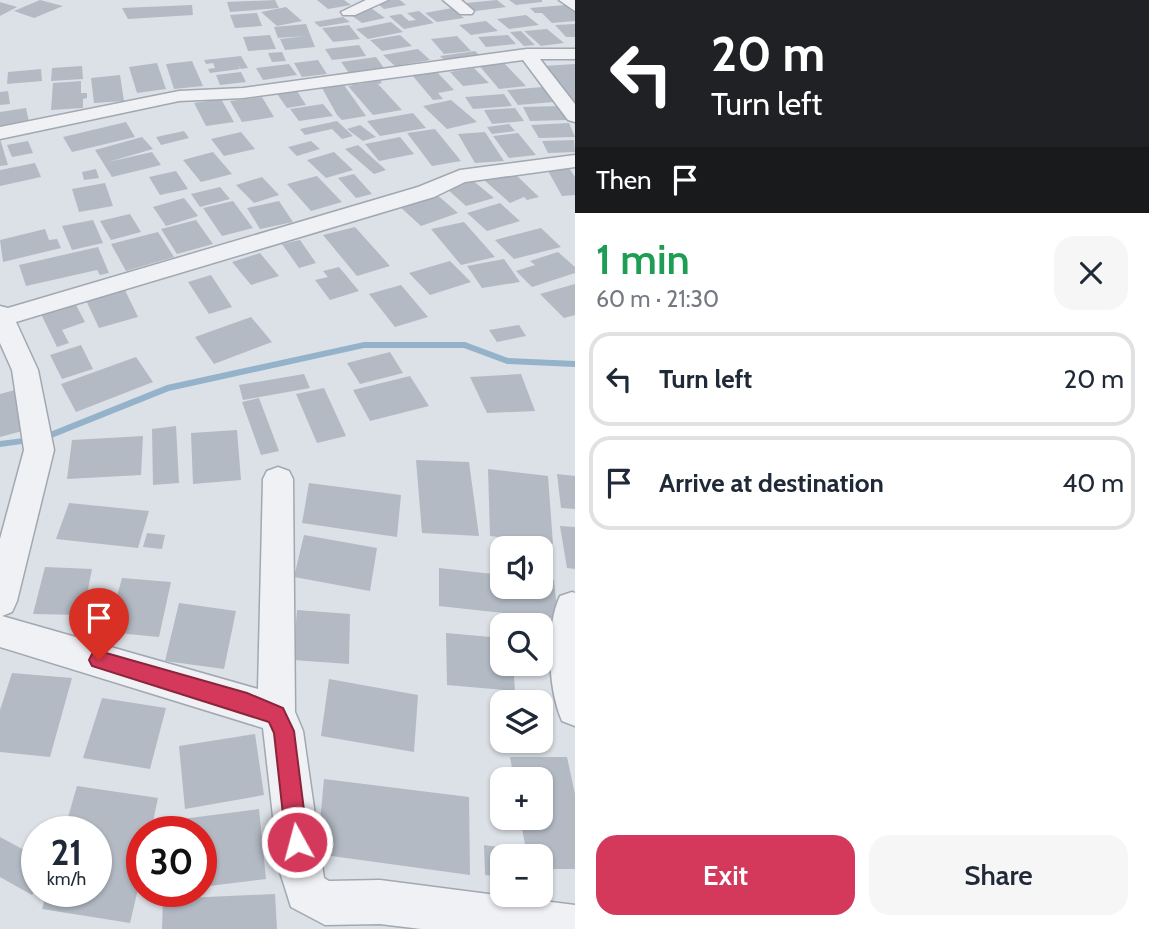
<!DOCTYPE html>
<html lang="en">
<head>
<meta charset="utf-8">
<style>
	body { margin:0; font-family:Cabin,sans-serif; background:#f6f6f7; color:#1f2937; height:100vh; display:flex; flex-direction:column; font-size:26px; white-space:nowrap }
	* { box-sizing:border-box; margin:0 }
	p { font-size:23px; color:#747a83 }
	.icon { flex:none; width:38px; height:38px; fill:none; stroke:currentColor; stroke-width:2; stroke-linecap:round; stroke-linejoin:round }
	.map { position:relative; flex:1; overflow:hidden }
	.side { display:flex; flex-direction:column; background:#fff; width:574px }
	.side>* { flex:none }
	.hud { background:#202124; color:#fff; overflow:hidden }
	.buttons { position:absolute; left:490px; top:536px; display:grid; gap:14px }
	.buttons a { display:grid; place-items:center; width:63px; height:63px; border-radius:14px; background:#fff; box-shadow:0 2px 5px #0004; font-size:35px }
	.speed { position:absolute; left:21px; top:816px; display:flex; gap:14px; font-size:35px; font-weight:700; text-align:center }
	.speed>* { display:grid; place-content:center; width:91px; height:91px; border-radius:50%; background:#fff; box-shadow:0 2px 5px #0004; line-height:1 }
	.speed small { font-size:18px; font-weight:400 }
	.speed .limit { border:10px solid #d22; background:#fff; color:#111 }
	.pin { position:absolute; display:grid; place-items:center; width:60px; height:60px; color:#fff; margin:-72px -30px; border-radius:50% 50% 50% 0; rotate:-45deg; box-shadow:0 0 7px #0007 }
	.pin .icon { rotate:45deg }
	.me { position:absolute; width:77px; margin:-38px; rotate:353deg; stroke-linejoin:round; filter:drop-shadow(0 0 5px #0008) }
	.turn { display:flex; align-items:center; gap:24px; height:147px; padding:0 21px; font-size:32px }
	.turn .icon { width:91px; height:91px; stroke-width:2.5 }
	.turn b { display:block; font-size:49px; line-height:60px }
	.then { display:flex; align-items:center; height:66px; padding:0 21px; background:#0003; gap:14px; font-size:26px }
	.round { display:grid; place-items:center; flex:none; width:74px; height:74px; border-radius:21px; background:#f6f6f7 }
	.head { display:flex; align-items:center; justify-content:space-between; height:119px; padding:0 21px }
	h1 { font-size:42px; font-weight:600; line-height:52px; color:#1e9e55 }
	.cta { display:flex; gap:14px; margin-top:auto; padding:14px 21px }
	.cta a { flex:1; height:80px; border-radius:21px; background:#d4395b; color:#fff; font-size:28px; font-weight:600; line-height:80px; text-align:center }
	.cta a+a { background:#f6f6f7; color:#1f2937 }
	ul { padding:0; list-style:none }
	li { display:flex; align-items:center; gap:21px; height:94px; margin:0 14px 10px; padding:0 7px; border:4px solid #e0e1e3; border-radius:21px }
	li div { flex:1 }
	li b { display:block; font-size:26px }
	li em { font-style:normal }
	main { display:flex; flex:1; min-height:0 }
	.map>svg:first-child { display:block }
</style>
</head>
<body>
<main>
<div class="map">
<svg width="575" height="929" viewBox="0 0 575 929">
	<rect width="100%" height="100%" fill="#dce1e7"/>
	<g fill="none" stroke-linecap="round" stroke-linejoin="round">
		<path fill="#94b2c9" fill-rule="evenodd" d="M364,342h101l43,16 67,3v6l-68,-3 -43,-16h-100l-195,43 -125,50 -44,6v-6l40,-5 127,-51z"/>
	</g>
	<path fill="#b3bac4" d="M40,0l23,6 -29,12 -20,-7z
		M275,0l4,8 -49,4 -3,-10z
		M317,0h27l7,5 -23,4z
		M384,0h16l6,5 -22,4 -7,-6z
		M497,0l9,7 -30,4 -10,-8z
		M509,0h33v2l-26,3z
		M0,2l17,5 -17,9z
		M192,5l1,10 -65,4 -6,-11z
		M565,5l10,5v11l-23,2 -10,-10h-7l-5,-5z
		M286,7l16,14 -25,5 -16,-14z
		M371,8l14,10 -23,5 -14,-10z
		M452,8l12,10 -27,4 -12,-9z
		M419,11l15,12 -30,6 -15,-13 12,-2 8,7 7,-1 -9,-7z
		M257,13l5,13 -27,2 -5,-13z
		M526,15l13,10 -30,4 -12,-10z
		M343,17l7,5 -30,5 -6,-5z
		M486,21l12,10 -27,4 -12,-10z
		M391,22l12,10 -35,7 -12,-10z
		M306,24l9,23 -30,3 -5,-11 26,-3 -28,2 -4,-11z
		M575,24v13h-9l-11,-12z
		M349,25l11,14 -27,3 -11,-14z
		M547,29l17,14 -23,3 -17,-15z
		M521,31l14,14 -11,1 -14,-14z
		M270,35l6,14 -28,2 -5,-14z
		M400,35l12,11 -30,5 -12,-11z
		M508,35l8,9 -30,3 -8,-10z
		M457,36l14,15 -27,3 -13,-15z
		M359,45l7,11 -34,4 -7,-11z
		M418,49l12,11 -35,6 -12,-11z
		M475,51l4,4 -35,5 -4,-4z
		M282,52l4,9 -14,1 -4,-9z
		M241,56l7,12 -7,1 -3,-4 2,4 -30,4 -2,-4 7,-1 -2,-5 -7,1 -2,-4z
		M376,57l8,11 -35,5 -8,-11z
		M318,60l9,14 -25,3 -8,-14z
		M192,61l11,25 -29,3 -8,-25z
		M502,61l24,25 -27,3 -22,-26z
		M157,63l9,26 -29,4 -8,-26z
		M289,64l8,11 -34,5 -7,-12z
		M575,64v41l-31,-39z
		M82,66l1,13 -32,2 1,-13z
		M474,68l15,15 -26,3 -13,-14z
		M41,69l1,12 -35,3 1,-12z
		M241,72l5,10 -26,3 -4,-10z
		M437,72l17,18 -16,3 5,6 -10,1 -21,-25z
		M120,75l4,26 -30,2 -3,-25z
		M356,80l3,4 21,-4 2,3 -4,1 24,26 -29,5 -25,-29 5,-1 -3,-4z
		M81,81v12h6v5l-4,1v9l-32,2 2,-27z
		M344,85l22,31 -24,4 -5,-5 -15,-27z
		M542,87l12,15 -36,3 -11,-15z
		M295,88l11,17 -19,3 -12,-17z
		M8,91l2,13 -10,1v-13z
		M504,94l8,12 -39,3 -8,-12z
		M262,97l12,20 -32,5 -12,-21z
		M221,99l13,23 -28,4 -12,-23z
		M451,100l26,22 -30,7 -24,-23z
		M323,104l10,12 -34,5 -9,-12z
		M560,106l7,14 -37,1 -7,-14z
		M26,108l3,14 -29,5v-15z
		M515,108l9,13 -32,3 -8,-14z
		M413,113l13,15 -46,8 -13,-15z
		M337,121l16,15 -11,3 -10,-10 -27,6 -5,-6z
		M126,122l9,15 -63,15 -9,-15z
		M569,123l6,14 -36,1 -8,-13z
		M509,124l6,7 -23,3 -5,-7z
		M360,125l16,12 -13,4 -16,-12z
		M435,129l26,32 -29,5 -25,-33z
		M184,131l5,7 -28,7 -5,-8z
		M241,132l14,17 -31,7 -13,-17z
		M485,132l19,29 -29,2 -17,-29z
		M518,133l18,22 -27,3 -16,-22z
		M142,137l11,12 -45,13 44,-10 9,13 -49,12 -17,-27z
		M400,137l14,17 -35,7 -14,-17z
		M0,139l8,26 -8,1z
		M574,140l1,12 -27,1 -6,-12z
		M28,141l5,12 -21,4 -5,-12z
		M311,141l9,8 -23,7 -9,-9z
		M358,145l28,25 -12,4 -29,-25z
		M213,152l19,22 -31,8 -18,-22z
		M334,152l19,18 -27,8 -19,-18z
		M35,163l6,14 -41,9v-16z
		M569,168l6,9v18l-13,1 -15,-27z
		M96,169l3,9 -15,2 -2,-8z
		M176,171l12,18 -28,6 -11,-18z
		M514,173l25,24 -12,3 -3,-3 -14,6 -26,-23z
		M354,174l18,20 -16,4 -18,-20z
		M317,176l25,26 -31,9 -24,-27z
		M262,177l17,18 -25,8 -18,-18z
		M471,179l23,19 -28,8 -21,-19z
		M105,183l8,23 -34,6 -7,-23z
		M220,187l10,12 -30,8 -9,-13z
		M435,193l23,20 -37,13 -23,-21z
		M184,198l14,18 -32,10 -13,-19z
		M233,201l20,27 -31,8 -19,-28z
		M279,201l14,21 -33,7 -13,-21z
		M500,203l20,18 -33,10 -20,-18z
		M130,214l11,18 -30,8 -11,-19z
		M93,220l10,23 -31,7 -10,-24z
		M196,220l17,24 -36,10 -16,-25z
		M464,222l31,35 -34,8 -30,-36z
		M355,227l35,39 -33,10 -34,-41z
		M541,228l20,19 -47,12 -19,-19z
		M45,229l4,11 8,-1 4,9 -58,14 -3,-22z
		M158,232l16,25 -48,14 -15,-27z
		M300,240l16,23 -17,5 -17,-24z
		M98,247l11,26 -9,2 -3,-5 -71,16 -7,-21z
		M558,252l17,15v6l-43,14 -16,-16 19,-6 -5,-4z
		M260,253l19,23 -28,9 -19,-23z
		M504,259l16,23 -38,6 -15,-22z
		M450,261l21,21 -41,13 -21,-22z
		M339,267l20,24 -29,9 -15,-20 13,-3 -5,-6z
		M211,275l21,32 -23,7 -21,-32z
		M575,284v31l-11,3 -24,-24z
		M401,285l27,32 -33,10 -26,-33z
		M123,286l15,31 -39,11 -15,-32z
		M73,299l12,23 -23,8 7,13 -12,4 -18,-37z
		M251,317l21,25 -58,22 -19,-27z
		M519,325l7,11 -29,6 -8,-12z
		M81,345l12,24 -31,10 -12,-24z
		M390,352l13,21 -43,11 -13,-21z
		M136,357l17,25 -77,30 -15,-28z
		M304,374l6,14 -67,12 -4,-15z
		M521,374l14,37 -48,2 -17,-36z
		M410,376l19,30 -59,15 -17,-31z
		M324,388l22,48 -29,7 -21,-49z
		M15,390l11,40 -26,7v-43z
		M259,398l20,53 -18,4 -19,-53z
		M176,426l3,57 -26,2 -1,-56z
		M237,430l4,50 -48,4 -2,-51z
		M143,436l-2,39 -74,4 5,-39z
		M416,460l53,2 10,74 -57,-3z
		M488,469l60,7 5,68 -63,-8z
		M557,474l18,2v33l-14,-1z
		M309,483l92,12 -4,42 -95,-14z
		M69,503l80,8 -11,37 -82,-9z
		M560,526l15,1v42l-8,-1z
		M147,533l18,2 -3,14 -19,-2z
		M304,535l73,13 -7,43 -76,-14z
		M45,567l47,2 -9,46 -50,-1z
		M439,568l63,7v11h39v-7l13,1 4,39 -119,-13z
		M122,578l49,4 -12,55 -52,-5z
		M179,603l57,8 -12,58 -59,-8z
		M297,610l53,4 -1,50 -56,-4z
		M446,633l56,5v25h11l2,28 -68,-6z
		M12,673l60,5 -22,79 -50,-5v-42z
		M329,679l89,16 -4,57 -93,-16z
		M102,698l64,10 -16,61 -67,-11z
		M255,734l9,61 -79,14 -6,-63z
		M510,757h57l8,37v75h-34v-13h-14l-7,-39h21v-38h-27z
		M324,779l145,18 1,78 -153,-21z
		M77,786l81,12 -7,33h-9v41l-12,51 -88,-14 5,-18h49v-60h-32z
		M259,809l7,70 -65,8v-56h-19v-12z
		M0,837l37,20v30l-5,8 -32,-18z
		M484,845l35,5 1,6h-18v21l-17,-2z
		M275,894l2,35h-115l1,-30z"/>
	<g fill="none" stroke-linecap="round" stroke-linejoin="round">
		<g stroke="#a1a8b1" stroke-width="3">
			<path id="street" d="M366,0h22l-33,15h-12l-2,-3z
				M443,0h18l13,11 -2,3h-12z
				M559,0h16v11z
				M527,49h48v10h-35l35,45v18l-7,-2 -45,-60 -280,38 -64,3 -179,38v-12l179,-36 64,-3z
				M575,155v12l-110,15 -31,15 -418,125 22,48 16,80 -37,151 -5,11 -10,4 256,73 5,-210 4,-8 11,-4 11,4 4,8 2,233 8,19 21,147 5,3 51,-1 195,25v24h-154l-41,-5 -55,1 -34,-18 -12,-38 -16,-141 -263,-81v-108l24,-89 -12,-80 -12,-27v-37l8,2 410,-121 42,-17z
				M572,592l3,1v133l-13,-5c-14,-32 -17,-93 -2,-125z"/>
		</g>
		<use href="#street" fill="#eff1f5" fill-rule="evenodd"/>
	</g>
	<path fill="#d4395b" stroke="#8a253b" stroke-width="2" d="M99,651l148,42 36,15 11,23 14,111 -3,7 -8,4 -8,-4 -3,-7 -12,-109 -5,-11 -177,-56 -3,-6 3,-6z"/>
</svg>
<div class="buttons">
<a><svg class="icon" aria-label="sound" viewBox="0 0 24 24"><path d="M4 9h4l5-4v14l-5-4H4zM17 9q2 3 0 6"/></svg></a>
<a><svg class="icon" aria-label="search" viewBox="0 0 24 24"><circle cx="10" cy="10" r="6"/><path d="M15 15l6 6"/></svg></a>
<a><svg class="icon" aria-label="layers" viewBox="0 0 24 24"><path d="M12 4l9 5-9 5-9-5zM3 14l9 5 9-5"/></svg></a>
<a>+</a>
<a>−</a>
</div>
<div class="speed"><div>21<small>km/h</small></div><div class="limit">30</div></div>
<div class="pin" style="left:99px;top:660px;background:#d93025"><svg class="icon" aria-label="arrive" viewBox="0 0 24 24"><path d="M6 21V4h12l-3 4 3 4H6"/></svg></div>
<svg class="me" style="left:297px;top:842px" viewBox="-20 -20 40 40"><circle r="17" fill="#d4395b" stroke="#fff" stroke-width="3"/><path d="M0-11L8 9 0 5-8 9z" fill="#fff"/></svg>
</div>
<section class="side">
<div class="hud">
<div class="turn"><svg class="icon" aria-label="left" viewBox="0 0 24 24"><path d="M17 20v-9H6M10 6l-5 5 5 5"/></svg><div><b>20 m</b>Turn left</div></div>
<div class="then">Then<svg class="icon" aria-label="arrive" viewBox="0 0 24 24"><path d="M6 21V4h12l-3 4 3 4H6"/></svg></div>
</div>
<div class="head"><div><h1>1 min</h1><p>60 m · 21:30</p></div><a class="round"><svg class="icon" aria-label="close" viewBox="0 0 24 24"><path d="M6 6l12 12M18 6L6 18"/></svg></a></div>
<ul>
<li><svg class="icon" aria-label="left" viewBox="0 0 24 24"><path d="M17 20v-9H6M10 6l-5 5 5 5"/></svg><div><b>Turn left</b></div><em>20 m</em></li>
<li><svg class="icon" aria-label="arrive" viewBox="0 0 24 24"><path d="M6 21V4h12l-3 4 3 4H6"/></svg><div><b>Arrive at destination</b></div><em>40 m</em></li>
</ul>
<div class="cta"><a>Exit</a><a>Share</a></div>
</section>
</main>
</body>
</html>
